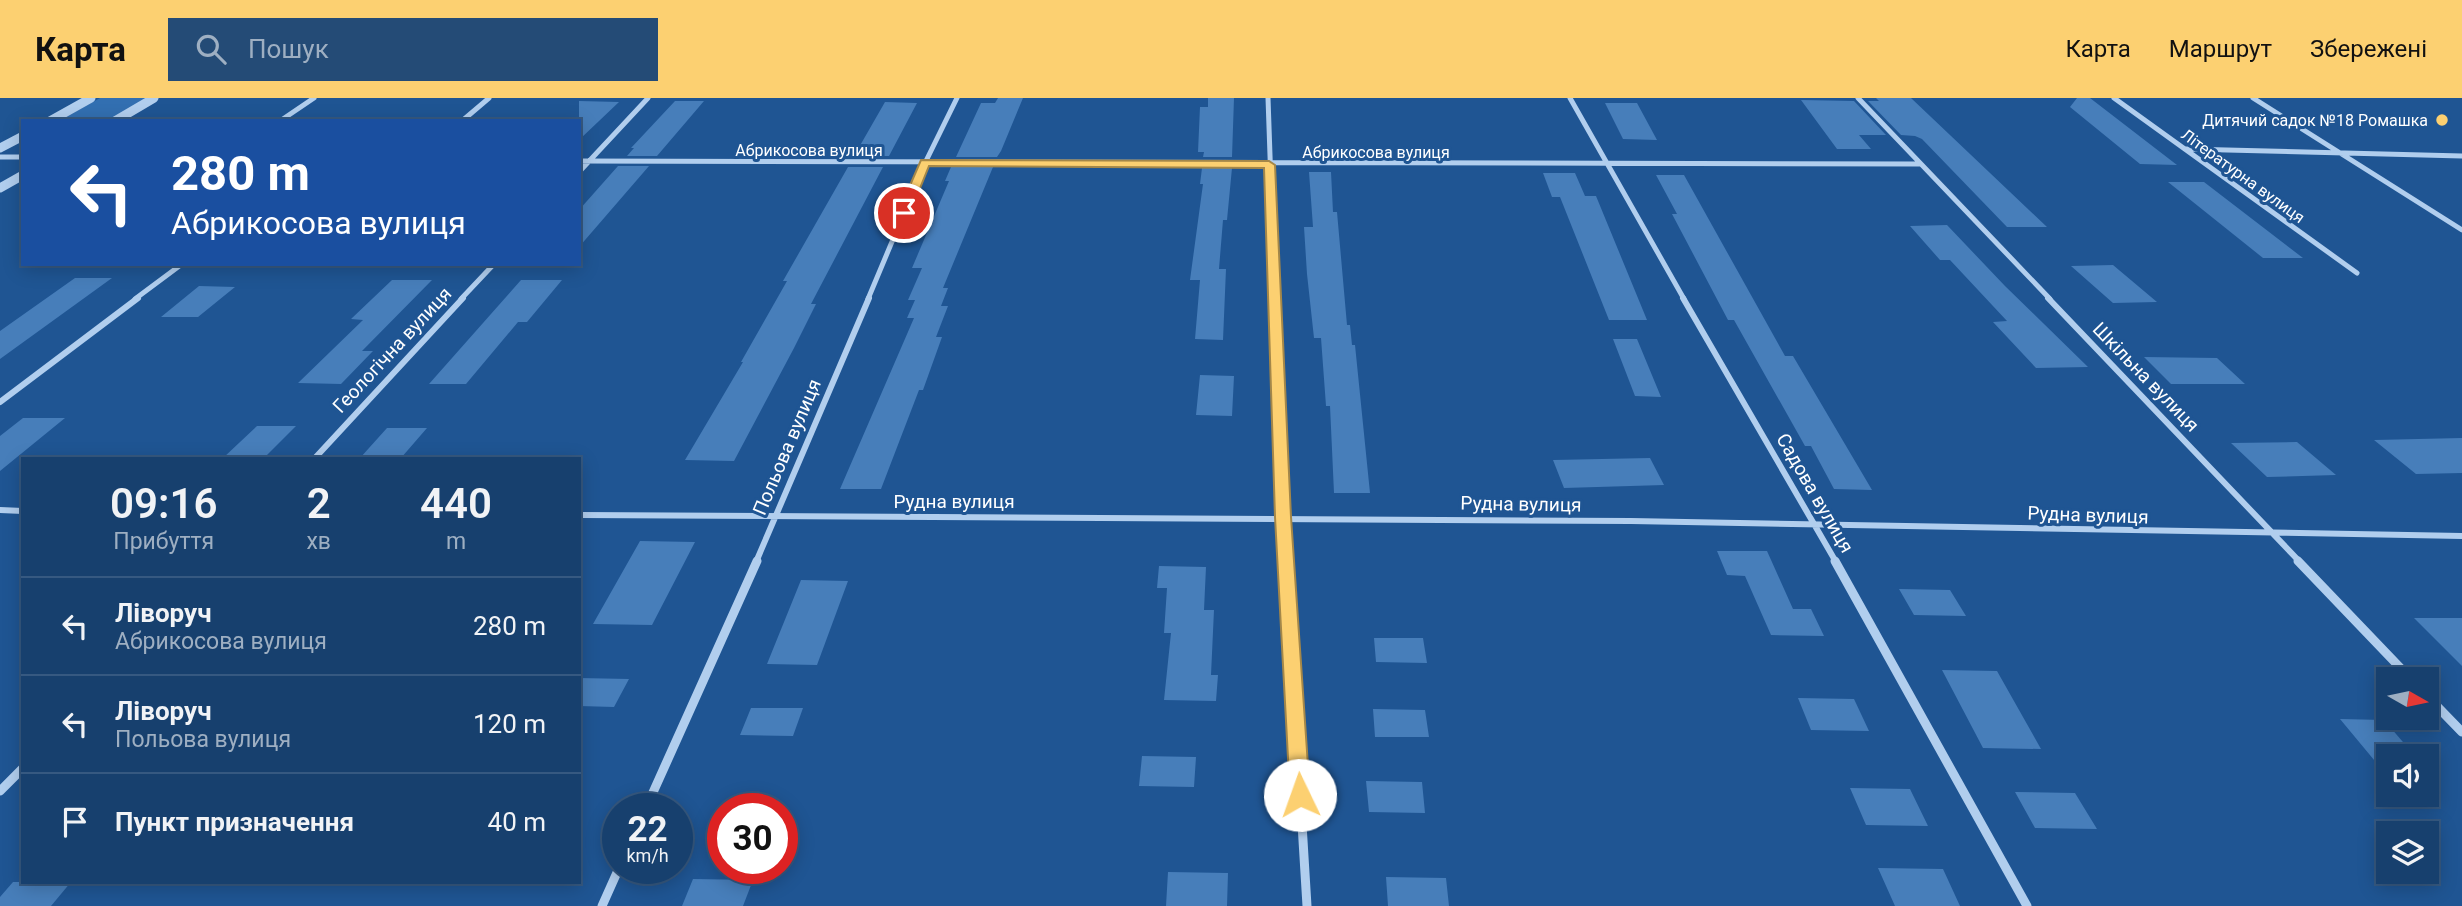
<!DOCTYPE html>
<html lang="uk">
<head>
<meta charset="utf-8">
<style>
	body { margin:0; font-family:Roboto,sans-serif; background:#244b76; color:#f1f3f6; height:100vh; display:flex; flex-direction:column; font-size:26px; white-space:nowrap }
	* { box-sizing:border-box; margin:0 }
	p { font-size:23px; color:#9eafc2 }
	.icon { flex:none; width:38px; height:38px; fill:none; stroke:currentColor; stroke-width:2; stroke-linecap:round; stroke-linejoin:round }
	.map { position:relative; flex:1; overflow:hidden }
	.side { position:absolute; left:21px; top:359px; width:560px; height:427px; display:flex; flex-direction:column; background:#17406e; border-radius:0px; box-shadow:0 4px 18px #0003,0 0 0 2px #365981 }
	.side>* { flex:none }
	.banner { position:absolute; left:21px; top:21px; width:560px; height:147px; border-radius:0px; box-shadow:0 4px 18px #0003,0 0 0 2px #365981; background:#1a4fa0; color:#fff; overflow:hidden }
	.needle { width:46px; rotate:99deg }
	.tools { position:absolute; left:2376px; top:569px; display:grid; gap:14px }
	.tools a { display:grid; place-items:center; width:63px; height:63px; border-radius:0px; background:#17406e; box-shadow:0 4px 18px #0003,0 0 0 2px #365981; font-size:35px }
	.speed { position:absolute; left:602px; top:695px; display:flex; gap:14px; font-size:35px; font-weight:700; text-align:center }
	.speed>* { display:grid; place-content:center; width:91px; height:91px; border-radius:50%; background:#17406e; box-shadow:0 4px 18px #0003,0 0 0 2px #365981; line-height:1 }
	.speed small { font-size:18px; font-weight:400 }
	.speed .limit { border:10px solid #d22; background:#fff; color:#111 }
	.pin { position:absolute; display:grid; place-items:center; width:60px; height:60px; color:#fff; margin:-30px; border:4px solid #fff; border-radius:50%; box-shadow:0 2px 7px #0007 }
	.me { position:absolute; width:77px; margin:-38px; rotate:357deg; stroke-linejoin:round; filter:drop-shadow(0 0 5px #0008) }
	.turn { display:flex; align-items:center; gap:24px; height:147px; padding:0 35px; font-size:32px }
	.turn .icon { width:91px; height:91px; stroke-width:2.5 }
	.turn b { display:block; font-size:49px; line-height:60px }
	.eta { display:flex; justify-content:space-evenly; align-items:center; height:119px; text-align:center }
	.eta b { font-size:42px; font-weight:600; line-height:49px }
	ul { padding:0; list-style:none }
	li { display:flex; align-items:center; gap:21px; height:98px; padding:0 35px; border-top:2px solid #365981 }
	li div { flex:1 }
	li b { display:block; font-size:26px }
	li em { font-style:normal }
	header { display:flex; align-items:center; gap:42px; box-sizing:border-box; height:98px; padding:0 35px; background:#fcd071; color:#111 }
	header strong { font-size:33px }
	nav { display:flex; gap:38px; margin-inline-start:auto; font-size:24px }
	.search { width:490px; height:63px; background:#244b76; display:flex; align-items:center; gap:18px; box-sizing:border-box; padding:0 24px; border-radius:0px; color:#9eafc2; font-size:26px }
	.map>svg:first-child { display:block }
</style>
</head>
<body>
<header>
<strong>Карта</strong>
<div class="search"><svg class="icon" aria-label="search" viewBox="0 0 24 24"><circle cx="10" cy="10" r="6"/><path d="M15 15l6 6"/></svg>Пошук</div>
<nav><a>Карта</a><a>Маршрут</a><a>Збережені</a></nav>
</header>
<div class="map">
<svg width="2462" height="808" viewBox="0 0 2462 808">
	<rect width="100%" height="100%" fill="#1f5593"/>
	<path fill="#326fb1" d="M100,0h47l-40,23h-48z"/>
	<path fill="#477eba" d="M998,0h25l-22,53 -4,6h-41l25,-54h14z
		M1208,0h26l-2,59h-29l1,-5h-6l2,-45h8z
		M1876,0h35l136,129h-40l-85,-88 -7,-3 -14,-1 -33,-34h11z
		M2077,0h13l87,67 -37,-1 -70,-57z
		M1801,2l53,1 32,34h-27l12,14h-34z
		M579,3l40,1 -40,38z
		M675,3h29l-47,55h-30l7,-8h-3z
		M885,4l32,1 -28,53h-35z
		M1605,5h32l20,37 -34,-1z
		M618,68h31l-70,81v-37z
		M848,69h35l-72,137h5l-22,44 -60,113 -49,-1 58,-98h-2l46,-81h-4z
		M951,69h42l-50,121h5l-7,18h7l-12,31h6l-19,53h-4l-38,99h-41l74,-171h-7l8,-18h-7l14,-32h-10l37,-87h-4z
		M1202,70h30l-5,52h-4l-4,49h7l-3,71 -28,-1 5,-59h-10l13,-96h-3z
		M1309,74h22l2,40h4l10,113h3l2,20h3l15,148h-36l-4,-87h-4l-5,-68h-7l-7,-64 -3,-47h9z
		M1543,75h32l10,23h11l51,124h-38l-49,-123h-8z
		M1656,77h28l101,181h8l79,134 -38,-1 -23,-43h-6l-71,-126h-6l-56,-106h5z
		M2168,84h36l99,76h-40z
		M1947,127l58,61 83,81 -52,1 -43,-46 14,-1 -57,-61h-10l-30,-34z
		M2113,167l44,37 -44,1 -42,-37z
		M75,180h37l-112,81v-28z
		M392,182h40l-70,71h11l-32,33 -43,-1 65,-63 -12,-1z
		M521,182h41l-35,42h-9l-52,62h-37z
		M199,188l36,1 -37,30h-37z
		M1613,241h24l24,58 -26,-1z
		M2144,259l73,1 28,26h-74z
		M1200,277l34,1 -2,40 -36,-1z
		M23,320h42l-65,53v-35z
		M257,328h39l-32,32h-41z
		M387,330h40l-26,30h-41z
		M2462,340v35l-46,1 -42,-34z
		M2297,344l39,33 -69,2 -36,-34z
		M1650,360l14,27 -100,3 -11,-28z
		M640,443l55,1 -43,83 -59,-1z
		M1717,453h50l26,58h18l13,27 -53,-1 -26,-59 -18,-1z
		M1159,468l47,1 -2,43h10l-3,65h7l-2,26 -52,-1 7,-67h-7l3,-45h-10z
		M801,482l47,1 -31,84 -50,-1z
		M1899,491l51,1 16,26 -52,-1z
		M2414,520h48v48z
		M1374,540h49l4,25 -51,-1z
		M1942,572l55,1 44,78 -58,-1z
		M579,580l50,1 -15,28 -35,-1z
		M1798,600l56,1 15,32 -58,-1z
		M751,610h52l-10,28 -53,-1z
		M1373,611l52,1 4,27h-54z
		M2340,621l44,1 31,36h-26v22z
		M1142,658l54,1 -2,30 -55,-1z
		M1366,683l56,1 3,31 -56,-1z
		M1850,690l60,1 18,37 -62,-1z
		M2015,694l60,1 22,36 -62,-1z
		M1878,770l65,1 17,37h-65z
		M1168,774l60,1 -1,33h-61z
		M1386,779l60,1 3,28h-61z
		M693,781l60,1 -10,26h-61z
		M13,784h58l-20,24h-51v-9z"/>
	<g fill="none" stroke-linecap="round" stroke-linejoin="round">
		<path stroke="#b1ceee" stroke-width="5" d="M1268,0l7,201
			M1570,0l114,201
			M1858,0l192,201
			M2114,0l243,175
			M2253,0l209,132
			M280,23l34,-23
			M462,23l27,-23
			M2186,51l276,7
			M0,59h23
			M579,63l1342,3
			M579,74l69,-74
			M135,201l47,-35
			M461,201l33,-35
			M868,201l57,-136 32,-65"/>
		<path stroke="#b1ceee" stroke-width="6" d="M1275,200l11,264
			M1683,200l153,264
			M2048,200l252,264
			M0,304l138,-104
			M315,360l148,-160
			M0,412l23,1
			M579,417l1052,6 831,15
			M756,464l113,-264"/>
		<path stroke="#b1ceee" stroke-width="9" d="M1286,463l21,345
			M1835,463l192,345
			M2298,463l113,118
			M2427,598l35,36
			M0,693l23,-23
			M646,710l111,-247
			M602,808l17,-38"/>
		<path stroke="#b1ceee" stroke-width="9" d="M50,23l41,-23
			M115,23l39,-23
			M0,50l23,-12
			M0,90l23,-13"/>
	</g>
	<path fill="#fcd071" stroke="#a48749" stroke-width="2" d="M921,62l348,1 6,4 16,352 19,278 -3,5 -7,3 -7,-3 -3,-5 -15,-278 -11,-349 -335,-2 -19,47 -10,3 -2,-3z"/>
	<circle fill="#fcd071" stroke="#1f5593" stroke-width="2.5" cx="2442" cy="22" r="7"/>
	<g text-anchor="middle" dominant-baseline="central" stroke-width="6" stroke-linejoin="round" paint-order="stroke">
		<g font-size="16" fill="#fff" stroke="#1f5593" text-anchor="end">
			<text x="2428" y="22">Дитячий садок №18 Ромашка</text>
		</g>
		<g font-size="16" fill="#fff" stroke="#1f5593">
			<text x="809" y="52">Абрикосова вулиця</text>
			<text x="1376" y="54">Абрикосова вулиця</text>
			<text transform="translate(2243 78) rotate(36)">Літературна вулиця</text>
		</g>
		<g font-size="19" fill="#fff" stroke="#1f5593">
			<text transform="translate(392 252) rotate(-47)">Геологічна вулиця</text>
			<text transform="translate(2146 279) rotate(46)">Шкільна вулиця</text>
			<text transform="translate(787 349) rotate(-67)">Польова вулиця</text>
			<text transform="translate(1815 395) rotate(60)">Садова вулиця</text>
			<text x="954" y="403">Рудна вулиця</text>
			<text transform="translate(1521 406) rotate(1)">Рудна вулиця</text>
			<text transform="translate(2088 417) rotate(2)">Рудна вулиця</text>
		</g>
	</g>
</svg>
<div class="tools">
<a><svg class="needle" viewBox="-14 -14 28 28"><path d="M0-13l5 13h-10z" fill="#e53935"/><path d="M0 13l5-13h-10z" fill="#9eafc2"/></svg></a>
<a><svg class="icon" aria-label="sound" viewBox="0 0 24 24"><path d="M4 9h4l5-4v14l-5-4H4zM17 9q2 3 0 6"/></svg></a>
<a><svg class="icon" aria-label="layers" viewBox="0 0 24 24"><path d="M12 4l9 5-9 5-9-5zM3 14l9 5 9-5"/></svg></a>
</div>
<div class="speed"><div>22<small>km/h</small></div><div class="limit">30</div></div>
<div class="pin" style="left:904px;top:115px;background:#d93025"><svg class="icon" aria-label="arrive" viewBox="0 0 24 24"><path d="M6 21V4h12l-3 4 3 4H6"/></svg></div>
<svg class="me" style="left:1300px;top:697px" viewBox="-20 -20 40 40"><circle r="19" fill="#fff"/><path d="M0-13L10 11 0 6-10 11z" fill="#fcd071"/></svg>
<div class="banner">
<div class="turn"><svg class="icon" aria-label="left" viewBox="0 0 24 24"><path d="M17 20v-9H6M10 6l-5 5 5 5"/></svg><div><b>280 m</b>Абрикосова вулиця</div></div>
</div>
<section class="side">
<div class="eta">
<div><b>09:16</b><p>Прибуття</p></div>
<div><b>2</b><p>хв</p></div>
<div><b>440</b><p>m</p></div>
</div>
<ul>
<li><svg class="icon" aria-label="left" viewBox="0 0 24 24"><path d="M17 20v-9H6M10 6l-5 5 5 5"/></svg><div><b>Ліворуч</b><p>Абрикосова вулиця</p></div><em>280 m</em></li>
<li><svg class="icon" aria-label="left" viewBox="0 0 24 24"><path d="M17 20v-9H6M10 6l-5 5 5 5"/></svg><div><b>Ліворуч</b><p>Польова вулиця</p></div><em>120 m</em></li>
<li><svg class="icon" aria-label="arrive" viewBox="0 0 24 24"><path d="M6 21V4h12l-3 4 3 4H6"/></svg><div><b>Пункт призначення</b></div><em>40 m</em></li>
</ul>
</section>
</div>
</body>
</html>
